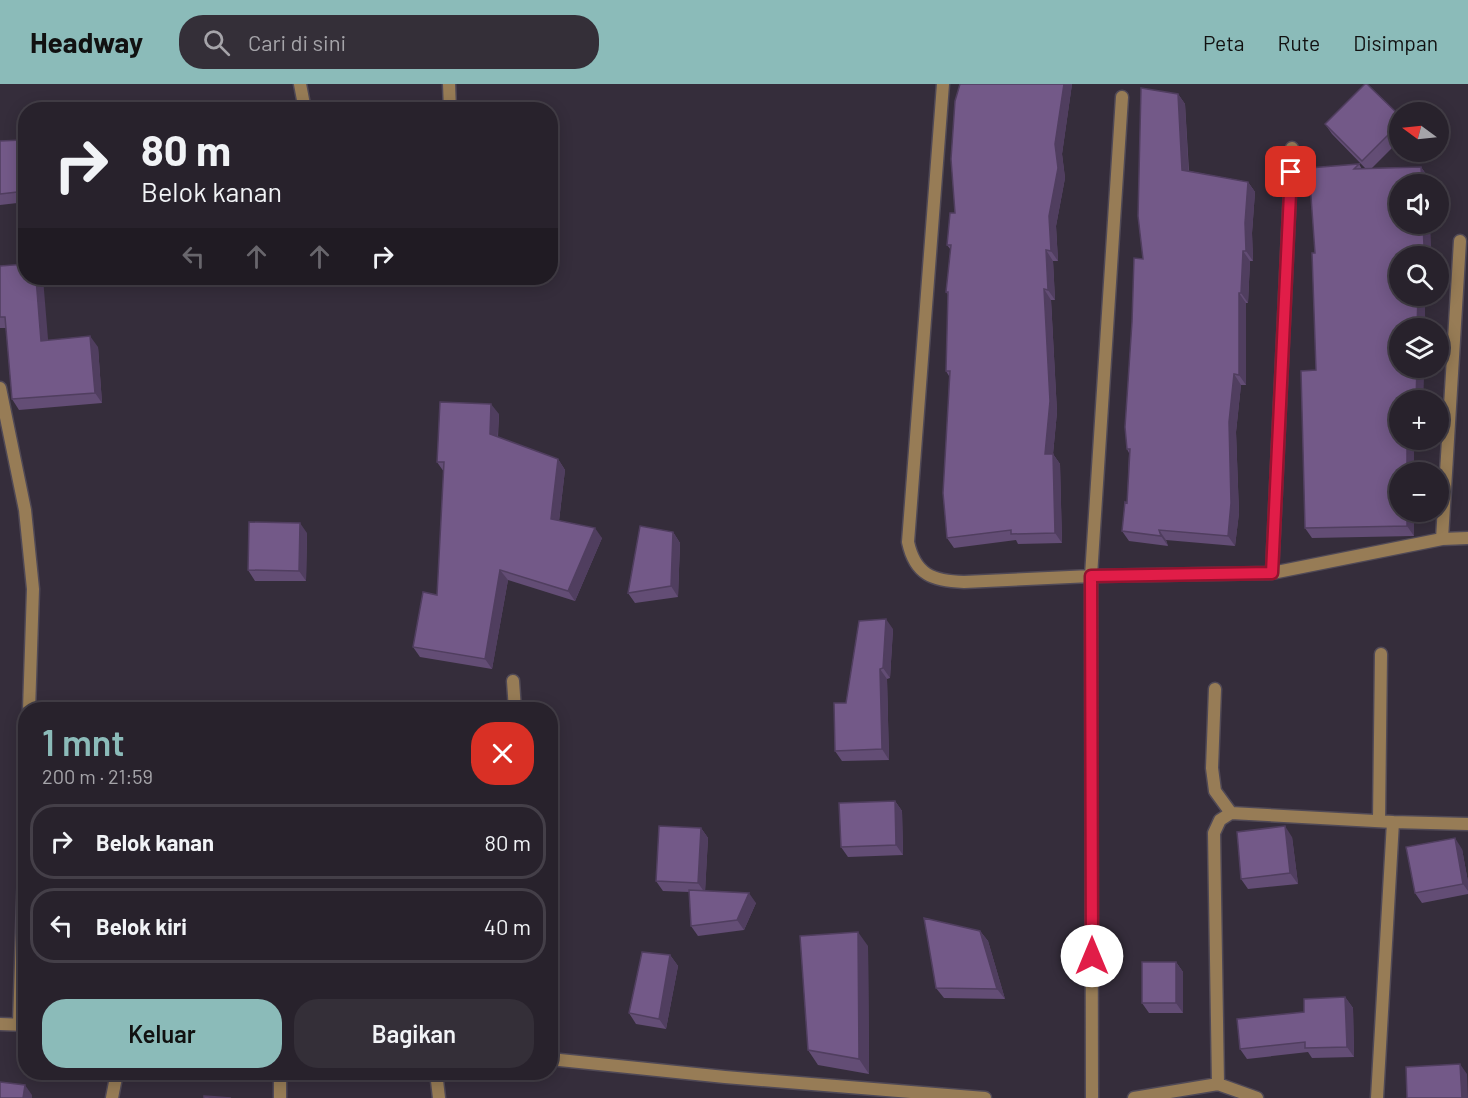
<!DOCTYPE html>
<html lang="id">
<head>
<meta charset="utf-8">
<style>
	body { margin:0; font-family:Barlow,sans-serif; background:#342f38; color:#f1f3f6; height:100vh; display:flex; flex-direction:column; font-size:22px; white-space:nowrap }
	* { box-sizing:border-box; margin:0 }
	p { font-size:20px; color:#a5a4a9 }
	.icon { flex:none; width:33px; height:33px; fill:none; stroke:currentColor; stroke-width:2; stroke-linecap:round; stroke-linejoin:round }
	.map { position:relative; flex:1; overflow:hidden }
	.drawer { position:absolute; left:18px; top:618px; width:540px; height:378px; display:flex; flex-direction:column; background:#28222c; border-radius:24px; box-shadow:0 3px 15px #0003,0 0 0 2px #443f48 }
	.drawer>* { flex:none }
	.top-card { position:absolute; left:18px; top:18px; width:540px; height:183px; border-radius:24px; box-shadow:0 3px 15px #0003,0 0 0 2px #443f48; background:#28222c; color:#f1f3f6; overflow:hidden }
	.needle { width:39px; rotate:285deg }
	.fabs { position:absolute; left:1389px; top:18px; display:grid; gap:12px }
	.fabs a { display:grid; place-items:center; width:60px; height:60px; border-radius:50%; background:#28222c; box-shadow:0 3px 15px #0003,0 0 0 2px #443f48; font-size:30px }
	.pin { position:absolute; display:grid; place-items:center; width:51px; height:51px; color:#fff; margin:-26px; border-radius:12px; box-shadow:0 3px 9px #0006 }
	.me { position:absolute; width:66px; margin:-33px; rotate:0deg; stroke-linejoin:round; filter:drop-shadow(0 0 4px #0008) }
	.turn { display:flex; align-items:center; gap:21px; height:126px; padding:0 24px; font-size:27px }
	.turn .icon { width:78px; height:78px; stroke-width:2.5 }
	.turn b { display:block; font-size:42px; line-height:51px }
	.lanes { display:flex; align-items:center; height:57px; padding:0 24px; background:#0003; justify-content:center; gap:30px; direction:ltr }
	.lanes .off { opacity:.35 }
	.round { display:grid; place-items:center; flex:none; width:63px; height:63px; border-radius:24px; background:#342f38 }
	.summary { display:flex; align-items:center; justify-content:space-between; height:102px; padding:0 24px }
	h1 { font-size:36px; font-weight:600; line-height:45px; color:#8bbbb9 }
	.button { display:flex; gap:12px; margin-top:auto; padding:12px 24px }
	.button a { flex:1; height:69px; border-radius:24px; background:#8bbbb9; color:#111; font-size:24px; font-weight:600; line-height:69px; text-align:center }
	.button a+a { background:#342f38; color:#f1f3f6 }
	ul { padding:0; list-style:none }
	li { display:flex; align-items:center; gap:18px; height:75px; margin:0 12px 9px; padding:0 12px; border:3px solid #443f48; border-radius:24px }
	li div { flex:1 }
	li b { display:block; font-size:22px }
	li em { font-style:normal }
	header { display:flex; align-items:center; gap:36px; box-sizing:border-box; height:84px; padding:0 30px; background:#8bbbb9; color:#111 }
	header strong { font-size:28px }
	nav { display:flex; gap:33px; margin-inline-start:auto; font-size:21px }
	.search { width:420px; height:54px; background:#342f38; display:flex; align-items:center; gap:15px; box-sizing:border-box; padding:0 21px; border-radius:24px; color:#a5a4a9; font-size:22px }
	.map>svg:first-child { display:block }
</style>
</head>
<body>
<header>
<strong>Headway</strong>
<div class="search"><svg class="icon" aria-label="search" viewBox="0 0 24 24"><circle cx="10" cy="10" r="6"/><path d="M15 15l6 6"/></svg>Cari di sini</div>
<nav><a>Peta</a><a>Rute</a><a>Disimpan</a></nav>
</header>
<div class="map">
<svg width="1468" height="1014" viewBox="0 0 1468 1014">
	<rect width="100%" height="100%" fill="#352d3b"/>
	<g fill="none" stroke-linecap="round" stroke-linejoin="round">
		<g stroke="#504956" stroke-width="15">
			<path id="minor" d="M300,0l5,26
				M449,0l1,26
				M943,0l-35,458c7,33 25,39 56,40l127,-6 181,-3 170,-34 26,-1
				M0,304l25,122 8,79 -4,121
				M1442,455l18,-298
				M1272,489l20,-425
				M513,597l2,29
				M1215,605l-3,79 3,23 16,22
				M1379,737l2,-167
				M0,940l26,1
				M19,940l7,-213
				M550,975l175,18 260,21
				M436,988l3,26
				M1218,1000l-4,-251 6,-13 11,-7 162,9 75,2
				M112,1014l5,-26
				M280,1014v-26
				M1092,1014l-1,-522 31,-479
				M1134,1014l84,-14 39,14
				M1377,1014l16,-276"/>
		</g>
		<use href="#minor" stroke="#977c56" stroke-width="12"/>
	</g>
	<path fill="#634d75" d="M960,0h112l-10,70 3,24 -9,48 2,35h-5l2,39h-4l6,112 -4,42 7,10 2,79 -44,1 -2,-4 -62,8 -7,-10 2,-162 -3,-5 2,-76 -2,-3 5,-42 -4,-5 8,-32z
		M1178,10l7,10 4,67 59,11 7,10 -3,41 1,28h-3l-2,42h-2v82h-5l-5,47 3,81 -4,33 -69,-6 2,6 -39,-5 -7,-10 5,-28 2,-50 -2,-4 16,-190z
		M1400,32v24l-28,28 49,-1 7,10 3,79h-31v40h25l-2,104h-23l14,40v32h-14v40h14v24l-102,2 -7,-10 11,-158 -1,-117 -6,-85 50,-4 3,5h4l-34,-35 -7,-10z
		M22,56l4,5v57l-26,3v-64z
		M0,182l48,74 50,7 4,56 -83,7 -7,-11 -6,-71h-6z
		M499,330l-1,23 60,22 7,11 -6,51 43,17 -27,63 -67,-21 -16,89 -72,-12 -7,-10 24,-52 7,-123 -7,-10z
		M673,448l7,11 -2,54 -43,6 -7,-10z
		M307,449l-1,48h-51l-7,-11z
		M893,545l-3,49 -3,1 2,81 -47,1 -7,-10 11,-48z
		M895,717l7,10 1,44 -55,2 -7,-10z
		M701,744l7,10 -3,53 51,12 -12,27 -46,6 -7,-10 -2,-34 -26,-1 -7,-10z
		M1292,753l6,47 -50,5 -7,-10z
		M1462,765l6,33v12l-46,9 -7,-10z
		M980,847l8,10 17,58 -61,-1 -8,-10z
		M868,862l1,128 -51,-9 -10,-15z
		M670,871l8,11 -12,63 -30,-5 -7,-11z
		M1176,878l7,10v41h-34l-7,-10z
		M1345,913l8,11 1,49 -42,1 -4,-6 -61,7 -7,-10z"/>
	<path fill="#503e5f" d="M1064,0h8l-10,70 3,24 -9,48 2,35 -7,-10 -2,-35 6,-72z
		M1178,10l7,10 4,76 -7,-10z
		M22,56l4,5v40z
		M1421,83l7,10 1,7h-7z
		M1248,98l7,10 -3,41 1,28 -7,-10 -1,-28z
		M1423,140h7l1,32 -7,-10z
		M1419,162l7,10h-8z
		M1046,166l7,11 2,39 -7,-10z
		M1243,167l7,10 -2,42 -7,-10z
		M36,194h7l6,73 -8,-10z
		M1044,205l7,11 6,112 -4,42 7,10 2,79 -7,-10 -10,-79z
		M1239,209l7,10v82l-7,-10z
		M1418,212h7v32h-8z
		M90,252l8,11 4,56 -7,-10z
		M1417,284h7l-1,32h-7z
		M1234,290l7,11 -5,47 3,81 -4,33 -7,-10 1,-114z
		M491,320l8,10 -2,30 -7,-10z
		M1407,356h7v32h-7z
		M558,375l7,11 -7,59 -7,-10z
		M1407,428h7v24l-7,-10z
		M300,439l7,10 -1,48 -7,-10z
		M595,444l7,10 -27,63 -7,-10z
		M1159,446l7,10 2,6 -7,-10z
		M673,448l7,11 -2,54 -7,-11z
		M500,486l8,10 -16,89 -7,-10z
		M886,535l7,10 -3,49 -7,-10z
		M880,585l7,10 2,81 -7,-11z
		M895,717l7,10 1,44 -7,-10z
		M1285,742l7,11 6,47 -8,-11z
		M701,744l7,10 -3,55 -7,-10z
		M1455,754l7,11 6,33v9l-5,-7z
		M749,809l7,10 -12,27 -7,-10z
		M980,847l8,10 17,58 -8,-10z
		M858,848l10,14 1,128 -10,-15z
		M670,871l8,11 -12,63 -7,-10z
		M1176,878l7,10v41l-7,-10z
		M1345,913l8,11 1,49 -7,-10z
		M1460,980l7,10 1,24h-6z
		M25,1001l7,10v3h-9z"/>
	<path fill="#735988" stroke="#503e5f" stroke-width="1.5" d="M960,0h104l-9,60 3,24 -9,48 2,35 -5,-1 2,40 -4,-1 6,112 -5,53h8l2,79 -44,1v-4l-64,8 -4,-45 7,-122h-4l2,-79h-2l5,-47h-4l3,-32h5l-4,-54 4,-58z
		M1365,0h2l33,32v7l-38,38 -37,-37z
		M1141,4l37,6 4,76 66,12 -3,41 1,28h-3l-2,42h-2v82l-5,-1 -5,48 2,81 -3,33 -69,-6 2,6 -39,-5 3,-29 2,1 3,-54h-3l-2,-22 7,-105 2,-64 9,1 -5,-43z
		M22,56l4,51 -26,3v-53z
		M1359,80l-5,5 67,-2 1,17h-22v40h23l1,22h-5l-1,10h-18v40h18l-1,32h-17v40h17l-1,32h-16v40h7v32h-7v40h7v14l-102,2 -4,-157 15,-1 -4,-117h3l-6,-85z
		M26,180v14h10l5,63 49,-5 5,57 -83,6 -7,-82h-5v-51z
		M440,318l51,2 -1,30 68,25 -7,60 44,9 -27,63 -68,-21 -15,89 -72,-12 10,-55 14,3 7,-133h-7z
		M249,438l51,1 -1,48 -51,-1z
		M640,442l33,6 -2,54 -43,7z
		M886,535l-3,49 -3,1 2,80 -47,2 -1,-48h12l13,-82z
		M895,717l1,44 -55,2 -2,-44z
		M659,742l42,2 -3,55 -42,-2z
		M1285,742l5,47 -49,6 -4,-47z
		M1455,754l8,46 -48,9 -9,-46z
		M689,806l60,3 -12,27 -46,6z
		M924,834l56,13 17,58 -61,-1z
		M858,848l1,127 -51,-9 -8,-114z
		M642,868l28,3 -11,64 -30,-6z
		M1142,878h34v41h-34z
		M1345,913l2,50 -42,1v-6l-65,7 -3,-30 67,-7v-13z
		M1460,980l2,34h-55l-1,-31z
		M0,998l25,3 -2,13h-23z
		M204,1012l27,2h-27z"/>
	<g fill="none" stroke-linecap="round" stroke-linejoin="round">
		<g stroke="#92132f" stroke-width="15">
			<path id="route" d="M1092,872l-1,-380 181,-3 19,-401"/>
		</g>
		<use href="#route" stroke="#e11d48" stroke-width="10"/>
	</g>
</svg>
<div class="fabs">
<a><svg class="needle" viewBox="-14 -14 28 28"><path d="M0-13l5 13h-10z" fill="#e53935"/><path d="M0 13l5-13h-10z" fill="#a5a4a9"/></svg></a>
<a><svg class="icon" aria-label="sound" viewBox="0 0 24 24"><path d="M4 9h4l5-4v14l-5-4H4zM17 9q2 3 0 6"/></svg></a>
<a><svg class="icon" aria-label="search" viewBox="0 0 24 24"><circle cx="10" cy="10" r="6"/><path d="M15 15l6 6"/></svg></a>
<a><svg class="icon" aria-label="layers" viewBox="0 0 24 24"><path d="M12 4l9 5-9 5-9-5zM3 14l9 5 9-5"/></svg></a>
<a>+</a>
<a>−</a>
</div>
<div class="pin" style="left:1291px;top:88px;background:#d93025"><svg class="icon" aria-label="arrive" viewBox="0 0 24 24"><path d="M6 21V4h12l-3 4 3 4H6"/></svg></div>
<svg class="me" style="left:1092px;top:872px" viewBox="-20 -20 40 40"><circle r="19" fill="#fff"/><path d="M0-13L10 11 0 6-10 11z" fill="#e11d48"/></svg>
<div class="top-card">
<div class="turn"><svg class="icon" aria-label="right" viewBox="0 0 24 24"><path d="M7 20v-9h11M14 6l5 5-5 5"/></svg><div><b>80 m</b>Belok kanan</div></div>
<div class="lanes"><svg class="icon off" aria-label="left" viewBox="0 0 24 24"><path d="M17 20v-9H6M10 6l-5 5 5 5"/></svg><svg class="icon off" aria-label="ahead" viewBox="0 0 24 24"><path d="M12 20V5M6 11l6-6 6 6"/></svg><svg class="icon off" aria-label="ahead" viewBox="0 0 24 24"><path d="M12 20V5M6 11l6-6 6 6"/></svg><svg class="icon" aria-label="right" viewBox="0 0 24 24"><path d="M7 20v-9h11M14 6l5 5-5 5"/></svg></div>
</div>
<section class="drawer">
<div class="summary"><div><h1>1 mnt</h1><p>200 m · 21:59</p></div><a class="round" style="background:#d93025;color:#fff"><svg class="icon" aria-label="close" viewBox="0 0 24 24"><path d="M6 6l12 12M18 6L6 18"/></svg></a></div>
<ul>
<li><svg class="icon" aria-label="right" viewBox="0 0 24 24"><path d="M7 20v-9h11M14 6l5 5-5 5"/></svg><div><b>Belok kanan</b></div><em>80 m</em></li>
<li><svg class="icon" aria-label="left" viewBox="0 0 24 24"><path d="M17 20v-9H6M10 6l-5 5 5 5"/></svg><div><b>Belok kiri</b></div><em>40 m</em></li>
</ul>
<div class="button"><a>Keluar</a><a>Bagikan</a></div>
</section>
</div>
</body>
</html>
